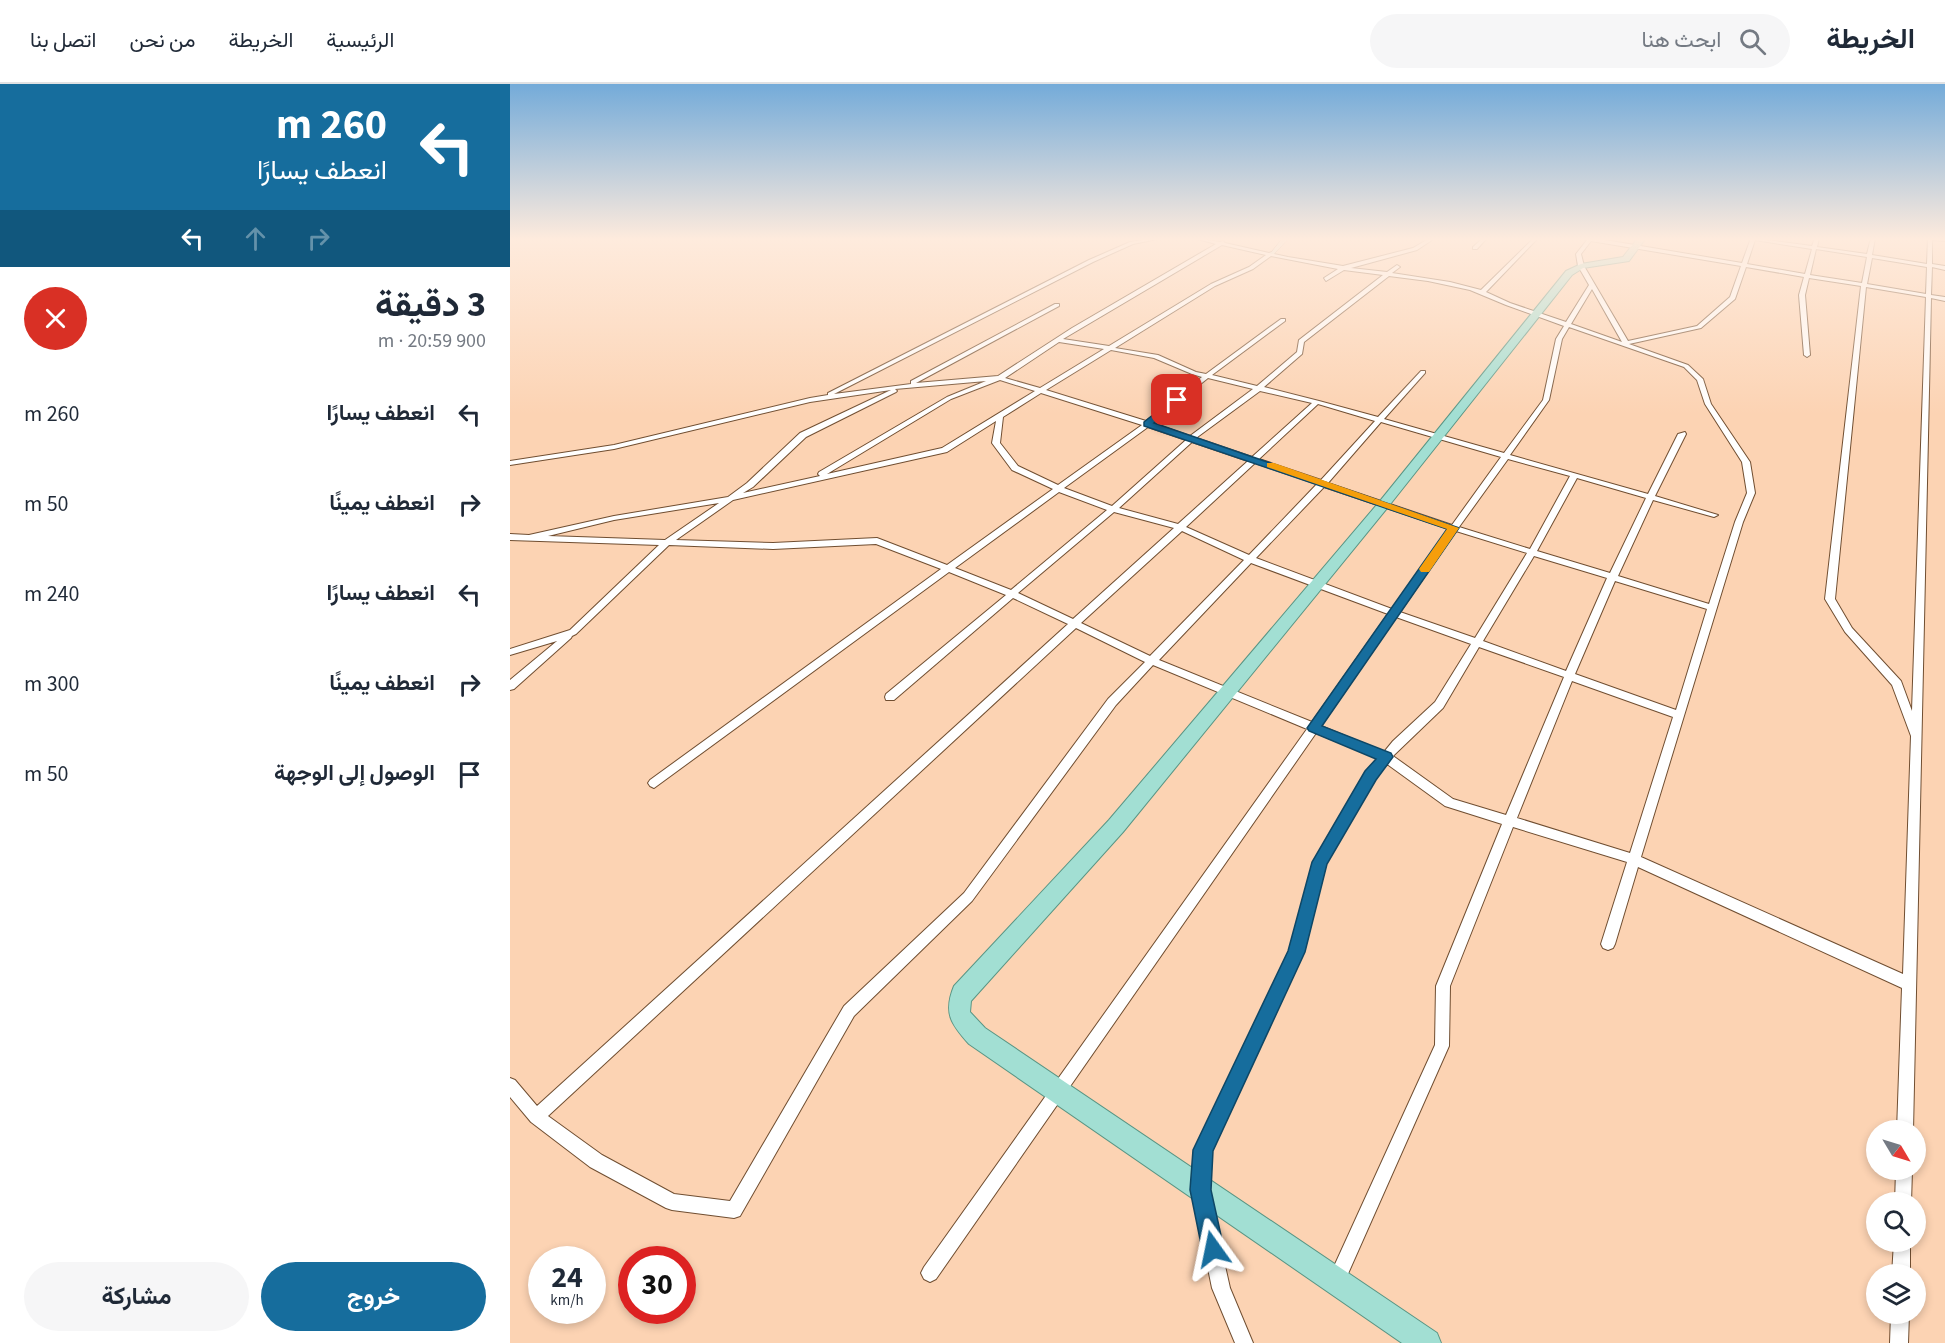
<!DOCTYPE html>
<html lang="ar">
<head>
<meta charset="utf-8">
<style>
	body { margin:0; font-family:"Source Sans 3",Vazirmatn,sans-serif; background:#f6f6f7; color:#1f2937; direction:rtl; height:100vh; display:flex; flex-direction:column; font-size:22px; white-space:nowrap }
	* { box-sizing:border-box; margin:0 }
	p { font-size:20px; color:#747a83 }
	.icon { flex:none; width:33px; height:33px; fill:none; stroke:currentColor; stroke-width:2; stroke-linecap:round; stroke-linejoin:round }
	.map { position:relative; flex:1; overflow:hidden; direction:ltr }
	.sheet { display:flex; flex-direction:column; background:#fff; width:510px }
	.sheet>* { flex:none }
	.guide { background:#166d9d; color:#fff; overflow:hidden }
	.needle { width:39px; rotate:128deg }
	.controls { position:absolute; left:1356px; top:1036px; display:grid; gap:12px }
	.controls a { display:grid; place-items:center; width:60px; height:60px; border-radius:50%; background:#fff; box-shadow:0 3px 9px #0003; font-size:30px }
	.speed { position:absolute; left:18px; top:1162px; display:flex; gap:12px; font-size:30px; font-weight:700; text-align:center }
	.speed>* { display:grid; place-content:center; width:78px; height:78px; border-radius:50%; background:#fff; box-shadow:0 3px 9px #0003; line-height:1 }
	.speed small { font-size:15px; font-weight:400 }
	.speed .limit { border:9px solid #d22; background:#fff; color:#111 }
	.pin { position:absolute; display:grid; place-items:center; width:51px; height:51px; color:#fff; margin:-26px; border-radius:12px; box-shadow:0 3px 9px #0006 }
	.me { position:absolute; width:66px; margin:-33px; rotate:348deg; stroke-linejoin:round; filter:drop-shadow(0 0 4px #0008) }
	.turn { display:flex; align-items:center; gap:21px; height:126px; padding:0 24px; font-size:27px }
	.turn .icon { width:78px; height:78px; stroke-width:2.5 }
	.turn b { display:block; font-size:42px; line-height:51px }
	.lanes { display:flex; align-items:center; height:57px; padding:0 24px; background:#0003; justify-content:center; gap:30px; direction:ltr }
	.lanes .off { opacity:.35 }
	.round { display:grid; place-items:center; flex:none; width:63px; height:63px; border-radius:32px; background:#f6f6f7 }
	.headline { display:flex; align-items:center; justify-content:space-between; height:102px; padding:0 24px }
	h1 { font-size:36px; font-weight:700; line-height:45px }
	.primary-button { display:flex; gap:12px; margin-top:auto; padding:12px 24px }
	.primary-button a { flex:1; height:69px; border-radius:36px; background:#166d9d; color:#fff; font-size:24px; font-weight:700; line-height:69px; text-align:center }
	.primary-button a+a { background:#f6f6f7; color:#1f2937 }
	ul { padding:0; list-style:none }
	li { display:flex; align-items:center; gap:18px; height:90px; padding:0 24px }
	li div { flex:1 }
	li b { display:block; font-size:22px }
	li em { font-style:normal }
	header { display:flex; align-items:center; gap:36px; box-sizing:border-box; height:84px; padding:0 30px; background:#fff; border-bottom:2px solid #e0e1e3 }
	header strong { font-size:28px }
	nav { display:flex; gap:33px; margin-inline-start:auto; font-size:21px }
	.search { width:420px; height:54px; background:#f6f6f7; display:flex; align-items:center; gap:15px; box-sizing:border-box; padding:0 21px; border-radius:33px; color:#747a83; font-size:22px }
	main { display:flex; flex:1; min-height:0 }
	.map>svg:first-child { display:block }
</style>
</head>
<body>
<header>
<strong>الخريطة</strong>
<div class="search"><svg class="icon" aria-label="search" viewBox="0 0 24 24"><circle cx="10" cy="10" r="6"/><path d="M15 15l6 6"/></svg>ابحث هنا</div>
<nav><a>الرئيسية</a><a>الخريطة</a><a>من نحن</a><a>اتصل بنا</a></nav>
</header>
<main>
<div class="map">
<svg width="1435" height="1259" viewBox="0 0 1435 1259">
	<rect width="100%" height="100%" fill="#fcd3b3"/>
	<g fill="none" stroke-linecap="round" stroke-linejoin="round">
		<g stroke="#704e31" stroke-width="2">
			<path id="street" d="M644,154h8l-29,6 -40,18 -259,132 77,-10v-3l144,-77h4v2l-143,77 82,-7 74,-48 144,-84 -22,-6 26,4 3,-1 2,2 44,10 3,-1 2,2 14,3 55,9 70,-18 17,-10h5l-18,12 -66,18 36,4 10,-7 3,2 -8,6 58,9 31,8 53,-52h4l-52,54 24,11 56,19 23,-37 -11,-19 -2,-12 11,-14 -5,-2h11l149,25 9,-25 61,8 3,-8h4l-2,9 50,7 4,-16h4l-3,17 55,9 1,-26 17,1v2l-13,-1v24l13,2v4l-13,-3 -1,28 14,2v4l-14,-3 -18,833h-16l5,-143 -264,-121 -23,77 -2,4 -5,2 -5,-2 -2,-4 26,-82 -114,-35 -63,159 -1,60 -106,239 -6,3 -6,-3 -3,-6 3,-6 104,-228 1,-59 66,-162 -57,-18 -58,-42 -13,15 -48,84 -23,89 -92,199 -3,39 22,98 23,55h-18l-23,-55 -20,-98 3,-40 95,-199 24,-89 52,-89 12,-15 -62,-25 -380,546 -6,3 -6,-3 -3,-6 3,-6 383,-538 -154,-64 -37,40 -144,196 -118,115 -114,200 -6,2 -62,-8 -6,-2 -76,-41 -59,-45 -21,-25v-19l5,2 22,26 531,-482 -55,-26 -119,102h-8l-1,-3 1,-3 120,-99 -57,-23 -295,216 -4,-2 -2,-3 2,-3 291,-211 -65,-25 -103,5 -104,-4 -93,89 -4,2 -1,2 -57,51 -4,1v-10l47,-39 -47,14v-6l60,-19 89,-85 -149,-5v-6l19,1 85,-19 114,-19 19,-14 53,-50 91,-43 -81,12 -196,47 -104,16v-4l104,-16 196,-47 18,-3v-2l261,-133 41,-18zM1245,156l57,9 -7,25 -58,-10zM1081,157l150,25 -11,31 -33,29 -69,15 -44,-75 -3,-12zM712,161l44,10 -17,12 -38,17 -102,62 -46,-7zM1306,165l51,8 -5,26 -52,-8zM761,172l67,13 -14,9 2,3 18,-11 39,5 -84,65 -2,12 -40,34 -45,-11 73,-54v-2h-4l-75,55 -10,-2 -38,-17 -43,-7 100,-62 38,-17zM1362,174l55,9 -1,27 -59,-10zM1236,183l58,10 -5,18 5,60 3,2 3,-2 -5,-60 4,-17 52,8 -36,313 20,33 47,53 19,51 -8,238 -262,-117 102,-335 12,-29 -5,-31 -39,-58 -8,-25 -15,-14 -59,-21 72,-16 34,-29zM879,192l39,5 42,9 36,15 58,21 -8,13 -13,61 -39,53 -120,-34 41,-46v-2h-4l-43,46 -59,-16 -55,-14 38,-33 2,-12zM1356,203l60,10 -14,414 -11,-30 -49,-53 -17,-29zM1082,205l30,53 -51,-18zM1059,243l115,40 13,13 8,24 37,58 5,31 -12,29 -26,82 -91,-28 35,-76 61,17 4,-2 -63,-19 31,-62 -1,-2 -7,2 -30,60 -138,-39 39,-55 13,-61zM549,258l45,7 -64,39 -35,-10zM601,266l43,8 38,16 10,3 -56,44 -100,-31zM698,294l45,11 -63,47 -38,-13zM490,296l35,11 -93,57 -115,26 124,-75zM476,297l-39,16 -128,75 -1,2 2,2 -77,17 10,-6 53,-50 90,-45 1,-1 -2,-2zM750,307l52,12 -60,54 -56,-19zM531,309l101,32 -84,60 -40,-19 -18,-23 3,-26zM808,320l57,17 -54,59 -62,-21zM486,337l-4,22 20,27 41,19 -106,76 -70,-27 -104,5 -97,-3 57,-40 214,-48zM871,338l120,35 -49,68 -124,-42zM638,343l38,13 -74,66 -48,-18zM682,358l56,19 -70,63 -59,-16zM998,375l62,17 -40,73 -71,-22zM745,379l62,21 -68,71 -63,-28zM1067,394l69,20 -36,75 -73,-22zM814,403l125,42 -57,80 -136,-51zM549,408l48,18 -96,80 -56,-22zM209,419l-54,37 -117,-4 66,-16zM604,428l60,16 -101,91 -55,-26zM672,447l62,29 -94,96 -69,-33zM946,447l71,22 -52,85 -75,-26zM1024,472l73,22 -41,93 -83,-30zM741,479l137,51 -76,108 -153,-62zM1105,497l92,28 -31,101 -101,-36zM886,533l75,27 -36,58 -42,39 -9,11 -63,-26zM566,544l69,34 -37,37 -144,194 -120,113 -114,195 -56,-7 -72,-39 -54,-39zM969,563l85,30 -58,138 -53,-16 -60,-43 50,-48zM1062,597l101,36 -43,136 -113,-35z
				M973,154h4l-10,11h-4v-2z
				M1386,1086h16l-1,33h-16z
				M1384,1158h16v33h-18z
				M1381,1230h18l-1,29h-18z"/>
		</g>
		<g stroke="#704e31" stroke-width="1">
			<path id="secondary" d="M773,154h6l-15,16h-4z"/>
		</g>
		<g stroke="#599584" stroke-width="2">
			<path id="primary" d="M1128,154h8l-17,23 -46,7 -11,7 -184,232 -265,325 -152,169 -1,11 15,16 452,305 4,10h-39l-433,-299c-18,-20 -26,-31 -15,-58l155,-166 271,-319 186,-230 15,-7 42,-7z"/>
		</g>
		<use href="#street" fill="#fff" fill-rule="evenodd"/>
		<use href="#secondary" fill="#d0efe9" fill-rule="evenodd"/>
		<use href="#primary" fill="#a2dfd3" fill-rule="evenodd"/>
	</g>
	<linearGradient id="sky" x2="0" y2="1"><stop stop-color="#74abd9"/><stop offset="0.47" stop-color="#feebdd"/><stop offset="1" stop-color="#feebdd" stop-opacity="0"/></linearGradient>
	<rect width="1435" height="330" fill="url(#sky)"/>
	<path fill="#166d9d" stroke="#0e4766" stroke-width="1.5" d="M664,314l7,2 -27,23 305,105 -137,198 69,27 2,4 -17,23 -49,84 -22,88 -92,199 -2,39 13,59 -4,8 -7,3 -8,-3 -3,-8 -12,-59 3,-40 95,-199 24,-89 53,-91 11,-12 -67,-28 -2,-3 140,-199 -303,-103v-4z"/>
	<path fill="#f59e0b" d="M757,379h7l185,65 -30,44h-8l-2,-3 28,-40 -180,-62z"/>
</svg>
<div class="controls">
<a><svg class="needle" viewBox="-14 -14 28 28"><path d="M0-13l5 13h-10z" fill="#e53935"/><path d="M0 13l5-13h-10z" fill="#747a83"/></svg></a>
<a><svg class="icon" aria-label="search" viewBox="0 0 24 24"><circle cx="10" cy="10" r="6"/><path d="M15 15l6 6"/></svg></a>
<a><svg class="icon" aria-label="layers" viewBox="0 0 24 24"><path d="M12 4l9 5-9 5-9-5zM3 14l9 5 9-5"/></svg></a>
</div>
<div class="speed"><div>24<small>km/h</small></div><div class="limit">30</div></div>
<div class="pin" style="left:667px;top:316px;background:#d93025"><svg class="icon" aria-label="arrive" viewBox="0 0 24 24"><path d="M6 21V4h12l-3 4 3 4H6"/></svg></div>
<svg class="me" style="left:703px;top:1165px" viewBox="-20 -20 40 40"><path d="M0-17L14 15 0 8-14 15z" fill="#166d9d" stroke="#fff" stroke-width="4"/></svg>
</div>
<section class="sheet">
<div class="guide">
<div class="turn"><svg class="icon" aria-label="left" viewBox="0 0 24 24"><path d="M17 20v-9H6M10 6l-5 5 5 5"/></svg><div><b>260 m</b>انعطف يسارًا</div></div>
<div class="lanes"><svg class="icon" aria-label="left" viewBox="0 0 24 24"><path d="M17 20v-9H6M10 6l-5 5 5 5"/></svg><svg class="icon off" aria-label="ahead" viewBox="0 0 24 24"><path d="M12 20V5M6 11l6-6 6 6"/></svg><svg class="icon off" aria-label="right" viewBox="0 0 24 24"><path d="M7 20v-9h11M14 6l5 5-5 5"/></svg></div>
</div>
<div class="headline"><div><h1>3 دقيقة</h1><p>900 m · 20:59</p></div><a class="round" style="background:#d93025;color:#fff"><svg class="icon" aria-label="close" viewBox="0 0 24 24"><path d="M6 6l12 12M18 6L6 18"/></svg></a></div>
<ul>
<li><svg class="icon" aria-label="left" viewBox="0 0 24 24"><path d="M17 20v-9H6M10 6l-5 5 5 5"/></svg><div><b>انعطف يسارًا</b></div><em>260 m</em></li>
<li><svg class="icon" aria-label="right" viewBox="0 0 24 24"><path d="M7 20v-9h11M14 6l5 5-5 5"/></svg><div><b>انعطف يمينًا</b></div><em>50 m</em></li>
<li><svg class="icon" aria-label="left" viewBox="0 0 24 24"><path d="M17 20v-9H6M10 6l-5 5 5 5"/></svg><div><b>انعطف يسارًا</b></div><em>240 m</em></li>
<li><svg class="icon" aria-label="right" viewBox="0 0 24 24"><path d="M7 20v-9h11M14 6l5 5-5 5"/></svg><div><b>انعطف يمينًا</b></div><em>300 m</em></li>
<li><svg class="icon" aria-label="arrive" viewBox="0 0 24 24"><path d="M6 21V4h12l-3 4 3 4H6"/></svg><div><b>الوصول إلى الوجهة</b></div><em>50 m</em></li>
</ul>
<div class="primary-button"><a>خروج</a><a>مشاركة</a></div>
</section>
</main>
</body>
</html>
